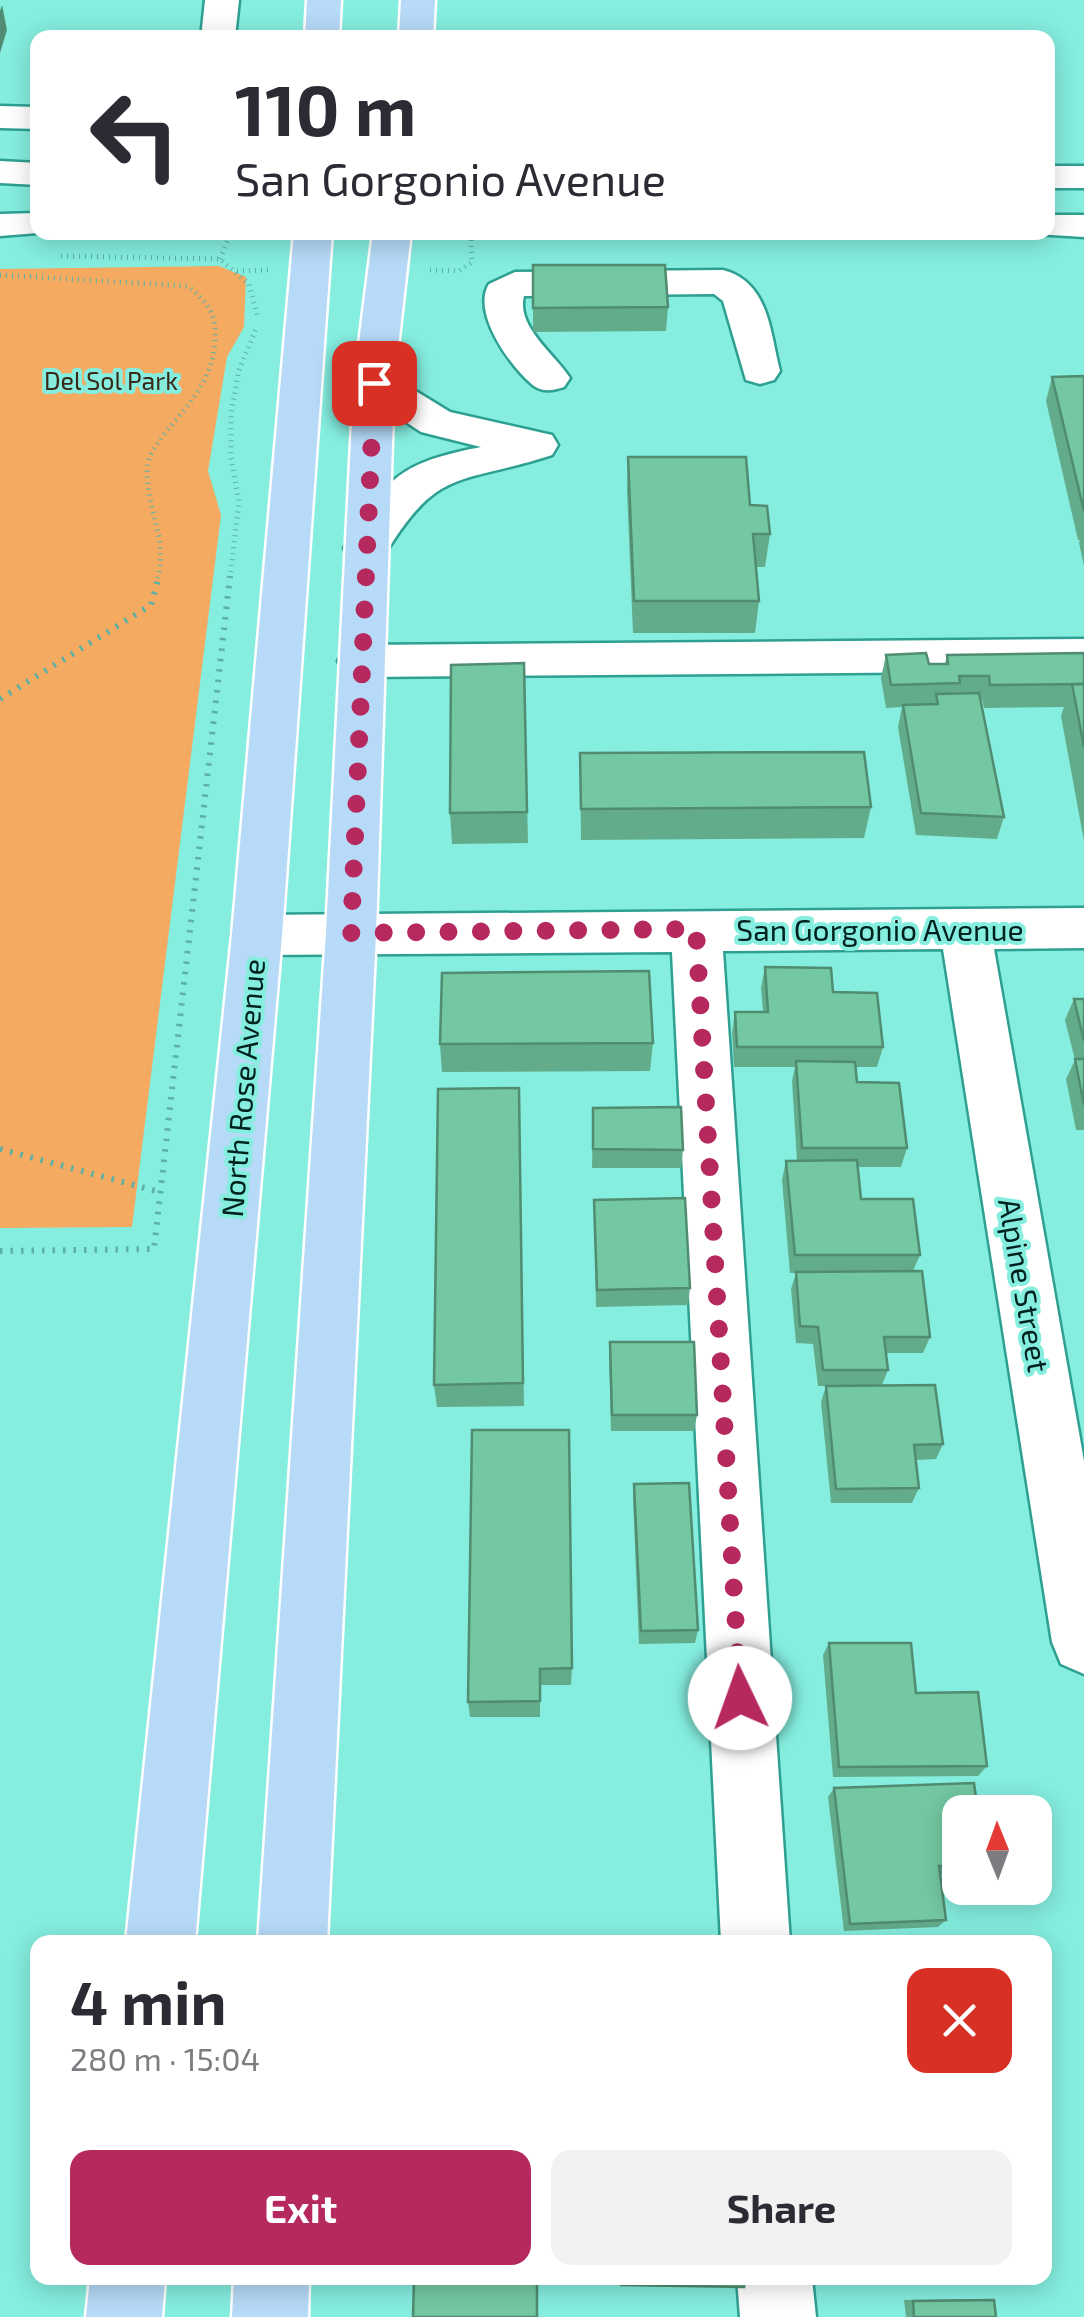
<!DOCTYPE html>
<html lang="en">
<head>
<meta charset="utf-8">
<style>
	body { margin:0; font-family:"Exo 2",sans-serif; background:#f2f2f3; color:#2b2b33; height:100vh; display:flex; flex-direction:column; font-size:38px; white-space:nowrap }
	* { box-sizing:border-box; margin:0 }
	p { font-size:32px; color:#7c7c81 }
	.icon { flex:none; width:55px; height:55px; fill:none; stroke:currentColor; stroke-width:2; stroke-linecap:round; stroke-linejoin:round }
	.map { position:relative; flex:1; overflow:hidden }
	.details { position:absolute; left:30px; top:1935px; width:1022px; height:350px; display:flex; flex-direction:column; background:#fff; border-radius:20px; box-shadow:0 5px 25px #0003 }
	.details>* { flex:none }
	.banner { position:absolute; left:30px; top:30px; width:1025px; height:210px; border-radius:20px; box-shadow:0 5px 25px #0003; background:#fff; color:#2b2b33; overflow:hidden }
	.needle { width:65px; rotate:359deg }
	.buttons { position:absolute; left:942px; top:1795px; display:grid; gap:20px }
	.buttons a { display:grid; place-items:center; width:110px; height:110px; border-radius:20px; background:#fff; box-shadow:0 5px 25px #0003; font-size:50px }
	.pin { position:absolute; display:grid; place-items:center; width:85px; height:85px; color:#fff; margin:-42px; border-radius:20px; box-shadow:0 5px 15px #0006 }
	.me { position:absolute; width:110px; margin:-55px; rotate:357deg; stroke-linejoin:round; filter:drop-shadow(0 0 8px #0008) }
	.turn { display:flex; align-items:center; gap:35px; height:210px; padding:0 40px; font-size:45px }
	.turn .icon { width:130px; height:130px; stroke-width:2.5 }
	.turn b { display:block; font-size:70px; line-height:85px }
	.round { display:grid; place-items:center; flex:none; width:105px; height:105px; border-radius:20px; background:#f2f2f3 }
	.summary { display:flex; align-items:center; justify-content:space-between; height:170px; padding:0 40px }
	h1 { font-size:60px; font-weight:700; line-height:75px }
	.button { display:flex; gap:20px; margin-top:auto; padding:20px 40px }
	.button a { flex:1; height:115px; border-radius:20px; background:#b6295e; color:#fff; font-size:40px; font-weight:700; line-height:115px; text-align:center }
	.button a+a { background:#f2f2f3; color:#2b2b33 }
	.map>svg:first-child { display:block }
</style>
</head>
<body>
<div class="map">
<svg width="1084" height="2317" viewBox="0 0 1084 2317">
	<rect width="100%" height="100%" fill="#85eedf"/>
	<path fill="#f5aa61" d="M219,266l27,11 -2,50 -17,30 -19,114 13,44 -89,712 -132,1v-959z"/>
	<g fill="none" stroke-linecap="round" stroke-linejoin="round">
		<g stroke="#2ea092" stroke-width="5">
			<path id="minor" d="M205,0h34l-4,38h-34z
				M0,106l38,1v22l-38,-1z
				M0,161l38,2v22l-38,-2z
				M1048,166h36v22h-36z
				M38,213v19h12l-50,4v-22z
				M1048,215h36v22l-49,-3 13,-2z
				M723,270c46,12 47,62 57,101l-6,9 -14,4 -14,-4 -23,-79 -9,-7 -190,2c-8,31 31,58 46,82l-6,9c-10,3 -20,6 -30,-1 -23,-18 -63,-74 -45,-102l26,-12z
				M374,370l14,4 62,38 102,23 6,10 -6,10c-95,31 -114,10 -170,104l-16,4 -16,-4 -6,-11c43,-71 55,-85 137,-101l-60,-15 -61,-40 -6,-9 6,-9z
				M1084,639v32l-723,6 -16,-4 -7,-12 7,-12 16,-4z
				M1084,908v40l-90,1 90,512v213l-23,-10 -9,-22 -109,-693 -220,2 67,991h-69l-49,-990 -415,3 -18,-6 -7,-14 7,-14 18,-6z
				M737,2278h75l4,39h-76z"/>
		</g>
		<g stroke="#fff" stroke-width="5">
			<path id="major" d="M307,0h34l-2,38h-34z
				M401,0h34l-2,38h-34z
				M294,232h38l-50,703 -87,1007h-69l106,-1007z
				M373,232h38l-17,151 -18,550 -49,1009h-69l68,-1009 28,-550z
				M90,2278h75l-3,39h-76z
				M234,2278h75l-1,39h-76z"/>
		</g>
		<path stroke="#5cb0a4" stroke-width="5" stroke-dasharray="1 5" stroke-linecap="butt" d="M61,256l159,3 29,25 9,34
			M220,259l11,-27
			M430,270l29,1 13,-9 -1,-30
			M237,271l31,-1
			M0,275l187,11c23,17 30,29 28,58 -4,57 -69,93 -68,127 0,39 21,69 11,107
			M230,578l9,-77 -8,-43v-45l8,-43 17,-41"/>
		<path stroke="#5cb0a4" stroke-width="6" stroke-dasharray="2.5 8" stroke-linecap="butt" d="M0,699l151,-94 8,-29
			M0,1149l160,43
			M0,1251l154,-2 76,-673"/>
		<use href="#minor" fill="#fff" fill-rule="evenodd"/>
		<use href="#major" fill="#b6daf7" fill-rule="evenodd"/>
	</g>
	<path fill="#63ac8b" d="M533,265l135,42 -2,24 -133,1z
		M1084,376v190l-5,-23 1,-3h-2l-32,-139 6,-24z
		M628,457l122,48 20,29 -5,33h-9l3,34 -4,32h-122l-6,-142z
		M1084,653v188l-23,-125 3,-9 -80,1 -2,-9h-2l24,118 -7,22 -81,-4 -18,-108 4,-20 -16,1 -5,-30 5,-23 43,9h16l2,-9z
		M524,663l4,180 -76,1 -2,-31z
		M580,753l291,54 -7,31 -283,2z
		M765,967l68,25 50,55 -6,20h-22l2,15 50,66 -6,19h-43l3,32 59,56 -7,16 17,66 -7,16h-37l2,17 -6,15 61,59 -7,15 -20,1 3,28 -7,15h-81l-10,-101 5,-16h-8l-5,-42 -17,-1 -5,-54 5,-16h-6l-8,-93 4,-19h11l-5,-80 3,-14h-61l-2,-34 3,-21h28l-2,-24z
		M1074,999h10v131h-8l-10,-51 9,-19 -10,-40z
		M653,1043l-3,28 -208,1 -2,-28z
		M519,1088l5,318 -87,1 -3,-22z
		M593,1108l90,42 -2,18h-89z
		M594,1200l96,88 -2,17 -92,2z
		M610,1342l87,73 -3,16h-83l-2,-73z
		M472,1430l100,238 -1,17h-31v32h-70l-2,-15z
		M634,1484l64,146 -3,13 -56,1 -6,-146z
		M829,1643l87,50 71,73 -9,10 -145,1 -10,-122z
		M834,1788l126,24v61l-20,1 6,46 -8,7 -94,4 -16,-134z
		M984,2299l10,1 2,17h-90l-2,-17z"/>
	<path fill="#508c71" d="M2,5l5,25 -7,23v-42z"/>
	<path fill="#73c8a2" stroke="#508c71" stroke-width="2.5" d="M533,265h132l3,42 -135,1z
		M1084,376v135l-32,-134z
		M628,457h118l4,48 17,1 3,28h-17l6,67h-125z
		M926,653l3,11h19l-1,-9 137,-2v31l-94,1 -1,-9h-30l1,7 -69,2 -5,-30z
		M524,663l3,149 -77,1 1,-148z
		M1072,684h12v63z
		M979,693l25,124 -83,-4 -18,-108 35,-1 -2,-10z
		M864,752l7,55 -290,2 -1,-56z
		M765,967l66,1 2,24 44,1 6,54h-146l-2,-35h33z
		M649,971l4,72 -213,1 2,-71z
		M1074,999h10v42z
		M1075,1059h9v46z
		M796,1061l59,1 2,20 42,1 8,65h-105z
		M519,1088l4,295 -89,2 4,-296z
		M681,1107l2,43 -90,-1v-41z
		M857,1160l4,39h52l7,56h-125l-9,-94z
		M685,1198l5,90 -93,2 -3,-90z
		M922,1271l8,66h-46l4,33h-65l-5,-43 -18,-1 -4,-54z
		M610,1342h84l3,73h-85z
		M935,1385l8,59 -29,1 5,43 -83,1 -10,-103z
		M472,1430h97l3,238 -32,1v32l-72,1z
		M689,1483l9,147 -57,1 -7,-147z
		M829,1643h82l5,50 62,-1 9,74 -148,1z
		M974,1783l4,29h-18v54h-21l7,54 -96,4 -16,-136z
		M414,2278h123v39h-124z
		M621,2278h123v9l-123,-2z
		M994,2300l2,17h-82l-1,-16z"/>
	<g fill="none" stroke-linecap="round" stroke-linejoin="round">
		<path stroke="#b6295e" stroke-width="18" stroke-dasharray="0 32.4" d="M374,383l-23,550 345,-4 44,769"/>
	</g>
	<g text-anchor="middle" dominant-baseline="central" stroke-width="8" stroke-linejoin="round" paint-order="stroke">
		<g font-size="25" fill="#392717" stroke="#85eedf">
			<text x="111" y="380">Del Sol Park</text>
		</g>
		<g font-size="30" fill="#00221e" stroke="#85eedf">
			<text x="880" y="929">San Gorgonio Avenue</text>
			<text transform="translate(242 1088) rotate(-85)">North Rose Avenue</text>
			<text transform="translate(1025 1285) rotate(80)">Alpine Street</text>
		</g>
	</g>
</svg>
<div class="buttons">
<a><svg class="needle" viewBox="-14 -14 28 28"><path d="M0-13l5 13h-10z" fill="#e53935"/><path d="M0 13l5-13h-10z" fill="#7c7c81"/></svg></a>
</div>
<div class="pin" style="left:374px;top:383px;background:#d93025"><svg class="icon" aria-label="arrive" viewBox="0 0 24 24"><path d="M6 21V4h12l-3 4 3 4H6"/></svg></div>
<svg class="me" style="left:740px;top:1698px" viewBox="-20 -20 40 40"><circle r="19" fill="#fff"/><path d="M0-13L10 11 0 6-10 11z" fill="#b6295e"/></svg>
<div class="banner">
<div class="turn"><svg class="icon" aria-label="left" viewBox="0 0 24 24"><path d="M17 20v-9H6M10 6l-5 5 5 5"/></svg><div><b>110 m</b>San Gorgonio Avenue</div></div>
</div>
<section class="details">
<div class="summary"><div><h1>4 min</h1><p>280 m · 15:04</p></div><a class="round" style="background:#d93025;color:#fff"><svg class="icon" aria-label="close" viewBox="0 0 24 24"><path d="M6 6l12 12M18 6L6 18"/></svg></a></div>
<div class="button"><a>Exit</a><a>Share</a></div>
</section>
</div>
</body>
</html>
